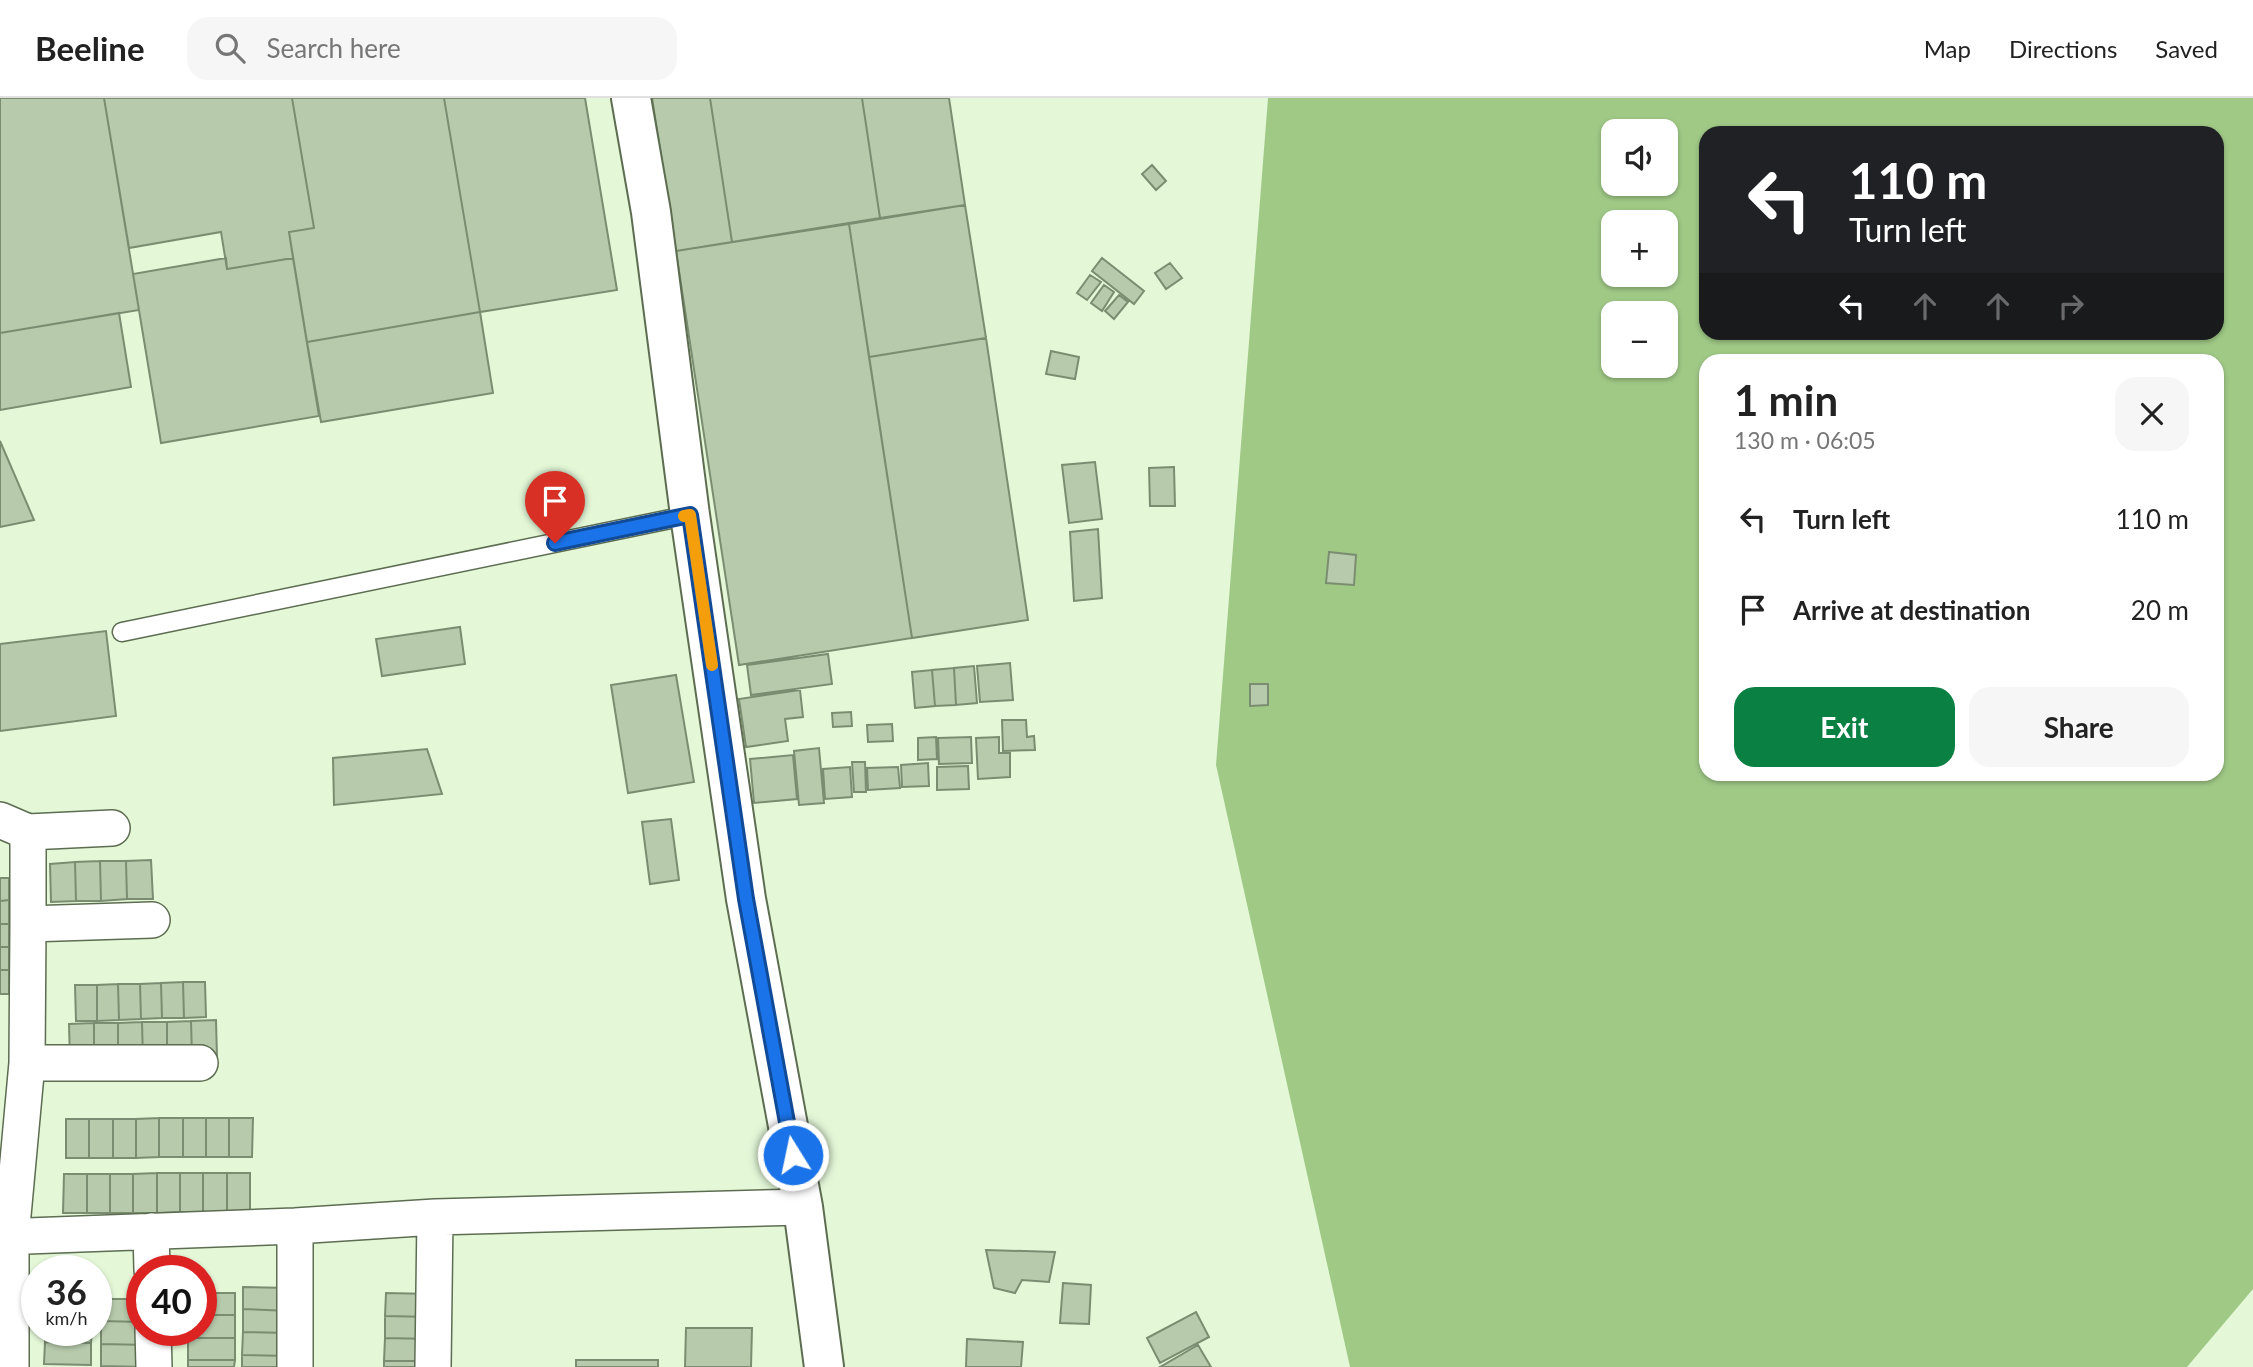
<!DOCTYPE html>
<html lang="en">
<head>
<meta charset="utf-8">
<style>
	body { margin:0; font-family:Lato,sans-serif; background:#f6f6f6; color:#222; height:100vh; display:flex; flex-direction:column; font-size:26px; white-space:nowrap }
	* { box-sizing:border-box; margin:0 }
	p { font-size:23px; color:#767676 }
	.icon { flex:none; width:38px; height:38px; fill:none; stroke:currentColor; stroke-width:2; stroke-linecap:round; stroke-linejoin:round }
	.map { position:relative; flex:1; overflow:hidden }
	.details { position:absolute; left:1699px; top:256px; width:525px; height:427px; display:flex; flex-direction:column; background:#fff; border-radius:21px; box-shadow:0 2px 5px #0004 }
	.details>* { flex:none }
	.banner { position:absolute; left:1699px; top:28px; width:525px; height:214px; border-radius:21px; box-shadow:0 2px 5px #0004; background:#202124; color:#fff; overflow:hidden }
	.tools { position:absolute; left:1601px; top:21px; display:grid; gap:14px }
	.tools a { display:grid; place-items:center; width:77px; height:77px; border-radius:14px; background:#fff; box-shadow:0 2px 5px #0004; font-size:35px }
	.speed { position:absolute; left:21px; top:1157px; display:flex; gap:14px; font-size:35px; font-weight:700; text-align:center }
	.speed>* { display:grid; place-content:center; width:91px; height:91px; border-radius:50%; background:#fff; box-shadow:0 2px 5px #0004; line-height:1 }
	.speed small { font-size:18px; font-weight:400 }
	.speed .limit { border:10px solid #d22; background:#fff; color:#111 }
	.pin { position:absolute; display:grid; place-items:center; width:60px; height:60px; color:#fff; margin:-72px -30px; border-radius:50% 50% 50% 0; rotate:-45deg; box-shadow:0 0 7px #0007 }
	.pin .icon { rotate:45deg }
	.me { position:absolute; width:77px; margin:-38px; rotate:350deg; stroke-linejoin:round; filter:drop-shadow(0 0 5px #0008) }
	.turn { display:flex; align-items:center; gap:24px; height:147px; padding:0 35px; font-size:32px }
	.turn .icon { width:91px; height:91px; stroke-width:2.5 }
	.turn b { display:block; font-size:49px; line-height:60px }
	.lanes { display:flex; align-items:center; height:66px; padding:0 35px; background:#0003; justify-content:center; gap:35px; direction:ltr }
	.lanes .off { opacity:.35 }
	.round { display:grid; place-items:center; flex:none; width:74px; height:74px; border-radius:21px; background:#f6f6f6 }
	.head { display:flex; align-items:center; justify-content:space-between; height:119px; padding:0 35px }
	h1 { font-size:42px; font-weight:700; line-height:52px }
	.cta { display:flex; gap:14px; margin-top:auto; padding:14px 35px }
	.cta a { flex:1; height:80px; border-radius:21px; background:#0b8043; color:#fff; font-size:28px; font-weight:700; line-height:80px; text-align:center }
	.cta a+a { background:#f6f6f6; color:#222 }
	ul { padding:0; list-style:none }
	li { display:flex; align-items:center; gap:21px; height:91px; padding:0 35px }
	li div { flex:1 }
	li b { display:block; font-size:26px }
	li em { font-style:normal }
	header { display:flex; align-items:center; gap:42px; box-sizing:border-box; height:98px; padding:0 35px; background:#fff; border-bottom:2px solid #e0e0e0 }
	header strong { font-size:33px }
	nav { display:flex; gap:38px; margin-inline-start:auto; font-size:24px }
	.search { width:490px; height:63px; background:#f6f6f6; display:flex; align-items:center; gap:18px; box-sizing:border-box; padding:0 24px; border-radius:21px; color:#767676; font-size:26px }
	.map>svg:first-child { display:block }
</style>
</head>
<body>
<header>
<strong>Beeline</strong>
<div class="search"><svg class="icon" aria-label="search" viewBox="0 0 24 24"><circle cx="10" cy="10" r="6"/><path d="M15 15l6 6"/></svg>Search here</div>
<nav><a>Map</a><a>Directions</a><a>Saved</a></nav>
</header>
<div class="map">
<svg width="2253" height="1269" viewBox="0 0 2253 1269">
	<rect width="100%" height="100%" fill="#e4f8d8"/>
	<path fill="#a0c986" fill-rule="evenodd" d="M1268,0h985v1191l-66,78h-837l-134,-602zM1614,33h52v53h-52zM1706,35h511v199h-511zM1614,124h52v53h-52zM1614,215h52v53h-52zM1706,262h511v414h-511z"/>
	<path fill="#b7cbac" stroke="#7b8d71" stroke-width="2" d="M0,0h104l35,212 -139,23z
		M104,0h188l22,130 -25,4 4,26 -66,11 -6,-37 -92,16z
		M292,0h152l36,214 -173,30 -18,-110 25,-4z
		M444,0h141l32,192 -137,22z
		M652,0h58l22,144 -56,9z
		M710,0h152l18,120 -148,24z
		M862,0h87l16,107 -85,13z
		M1152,67l14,16 -10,9 -14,-16z
		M965,107l21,133 -117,19 -20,-133z
		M849,126l63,414 -173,27 -63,-414z
		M226,160l1,11 66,-11 26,158 -158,27 -28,-169z
		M1102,160l42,33 -10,13 -42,-33z
		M1170,165l12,15 -16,11 -11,-16z
		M1090,177l11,7 -14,18 -10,-7z
		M1104,187l10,7 -12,19 -11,-8z
		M1119,197l9,7 -14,17 -9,-8z
		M480,214l13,81 -172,29 -14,-80z
		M119,215l12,74 -131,23v-77z
		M986,240l42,282 -116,18 -43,-281z
		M1051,253l28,6 -4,22 -29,-5z
		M0,343l34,79 -34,7z
		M1095,364l7,57 -33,4 -7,-58z
		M1174,369l1,39h-25l-1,-38z
		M1098,431l4,69 -28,3 -4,-69z
		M1329,454l27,3 -2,30 -28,-2z
		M460,529l5,37 -83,12 -6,-37z
		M106,533l10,85 -116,15v-87z
		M828,556l4,30 -81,11 -4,-30z
		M1010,565l3,37 -33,2 -3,-36z
		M974,568l3,37 -21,2 -2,-37z
		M954,570l2,37 -21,1 -3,-36z
		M932,572l3,36 -20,2 -3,-36z
		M676,577l18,107 -66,11 -17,-108z
		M1250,586h18v21l-18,1z
		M800,592l3,27 -18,2 3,22 -42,6 -7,-48z
		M851,614l1,14 -19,1 -1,-14z
		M1002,622h24l1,17 7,-1 1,14 -32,1z
		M892,626l1,17 -25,1 -1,-17z
		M936,639l1,22 -19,1v-22z
		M971,639l1,26 -33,1 -1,-26z
		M999,639v16h11v24l-32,2 -2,-41z
		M819,650l5,55 -25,2 -5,-54z
		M427,651l15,45 -108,11 -1,-47z
		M793,657l4,44 -43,4 -4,-44z
		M852,664h13l1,30h-12z
		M928,665l1,23 -27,1 -1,-22z
		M968,668l1,23 -32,1v-23z
		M850,669l2,30 -27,2 -2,-30z
		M898,669l2,21 -32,2 -1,-22z
		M671,721l8,61 -29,4 -8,-62z
		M151,762l2,39h-26l-1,-38z
		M100,763h26l1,38 -26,2z
		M100,763l1,40h-25l-1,-39z
		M75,764l1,39 -25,1 -1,-38z
		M0,780h9v22l-9,1z
		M9,802v24h-9v-23z
		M0,826h9v23h-9z
		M0,849h9v23h-9z
		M0,872h9v24h-9z
		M183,884h22l1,35 -22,1z
		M183,884l1,36h-22l-1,-35z
		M161,885l1,35 -21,1 -1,-35z
		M118,886h22l1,35 -22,1z
		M118,886l1,36 -22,1v-36z
		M75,887h22v36h-21z
		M216,922l1,37h-25l-1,-36z
		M191,923l1,36 -25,1v-36z
		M142,924h25v36l-24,1z
		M142,924l1,37h-25v-36z
		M94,925v37h-24l-1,-36z
		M94,925h24v36l-24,1z
		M159,1020h24v39h-24z
		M159,1020v39l-23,1v-39z
		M183,1020h23v39h-23z
		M206,1020h23v39h-23z
		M229,1020h24l-1,39h-23z
		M66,1021h23v39h-23z
		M89,1021h24v39h-24z
		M113,1021h23v39h-23z
		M157,1075h23v39l-23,1z
		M157,1075v40h-24v-39z
		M180,1075h23v39h-23z
		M203,1075h24v39h-24z
		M227,1075h23v39h-23z
		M64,1076h23v39h-24z
		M87,1076h23v39h-23z
		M110,1076h23v39h-23z
		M986,1152l69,2 -6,30 -27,-2 -7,13 -21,-5z
		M1063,1185l28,2 -2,39 -29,-1z
		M243,1189l47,1 -1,23 -46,-2z
		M201,1195h34v22h-34z
		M386,1195l46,1v23l-47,-1z
		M101,1201h41v23l-41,-1z
		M243,1211l46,2v22l-46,-1z
		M1196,1214l13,25 -49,26 -13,-25z
		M201,1217h34v23h-47v-8h13z
		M385,1218l47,1 -1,22 -46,-1z
		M101,1223l41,1 6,23 -47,-1z
		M686,1230h66l-1,39h-66z
		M45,1232h47l-1,13 -46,-1z
		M243,1234l46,1 -1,23 -46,-1z
		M188,1240h47v22h-47z
		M385,1240l46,1v22h-47z
		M967,1241l56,3 -2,25h-55z
		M45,1244l46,1v22l-47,-1z
		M101,1246l47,1 -1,22 -46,-1z
		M1198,1247l13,22h-51z
		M242,1257l46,1v11h-46z
		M188,1262h47l-1,7h-46z
		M576,1262h82v7h-82z
		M384,1263h47v6h-47z"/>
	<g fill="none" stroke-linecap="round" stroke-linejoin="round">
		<g stroke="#5c6d51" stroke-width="21">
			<path id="service" d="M122,534l568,-117"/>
		</g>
		<g stroke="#5c6d51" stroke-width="38">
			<path id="minor" d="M0,722l28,12
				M28,826v-92l84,-4
				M27,965l1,-139 124,-4
				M295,1128v141
				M151,1133l1,39
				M0,1139l295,-11 140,-9 368,-10
				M153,1232l1,37
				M11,1269v-130l16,-174h173
				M433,1269l2,-150"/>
		</g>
		<g stroke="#5c6d51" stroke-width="42">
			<path id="tertiary" d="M631,0l20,114 39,303 56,384 57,308 21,160"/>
		</g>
		<use href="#service" stroke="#fff" stroke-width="18"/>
		<use href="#minor" stroke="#fff" stroke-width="35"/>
		<use href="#tertiary" stroke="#fff" stroke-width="38"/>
	</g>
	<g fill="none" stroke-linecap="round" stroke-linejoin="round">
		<g stroke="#114b97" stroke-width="18">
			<path id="route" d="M555,445l135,-28 56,384 47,256"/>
		</g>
		<use href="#route" stroke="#1a73e8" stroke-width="12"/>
		<path stroke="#f59e0b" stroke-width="12" d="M684,418l6,-1 22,150"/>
	</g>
</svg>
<div class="tools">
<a><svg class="icon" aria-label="sound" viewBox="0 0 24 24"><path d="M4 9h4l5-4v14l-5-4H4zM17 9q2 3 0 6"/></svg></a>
<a>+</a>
<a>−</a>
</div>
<div class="speed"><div>36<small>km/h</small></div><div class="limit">40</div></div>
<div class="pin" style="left:555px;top:445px;background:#d93025"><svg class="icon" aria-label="arrive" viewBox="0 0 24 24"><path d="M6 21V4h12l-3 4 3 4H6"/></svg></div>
<svg class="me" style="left:793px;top:1057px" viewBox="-20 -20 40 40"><circle r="17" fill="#1a73e8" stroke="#fff" stroke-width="3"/><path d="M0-11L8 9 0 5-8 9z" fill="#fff"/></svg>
<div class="banner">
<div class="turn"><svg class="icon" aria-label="left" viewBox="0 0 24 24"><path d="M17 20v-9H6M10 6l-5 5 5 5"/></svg><div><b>110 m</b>Turn left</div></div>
<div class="lanes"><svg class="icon" aria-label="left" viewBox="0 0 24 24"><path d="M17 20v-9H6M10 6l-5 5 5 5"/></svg><svg class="icon off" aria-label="ahead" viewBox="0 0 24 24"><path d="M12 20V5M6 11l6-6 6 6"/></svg><svg class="icon off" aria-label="ahead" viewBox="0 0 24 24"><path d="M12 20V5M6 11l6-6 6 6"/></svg><svg class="icon off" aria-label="right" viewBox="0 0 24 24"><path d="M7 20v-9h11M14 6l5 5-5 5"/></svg></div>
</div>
<section class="details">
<div class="head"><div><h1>1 min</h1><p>130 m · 06:05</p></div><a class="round"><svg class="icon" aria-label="close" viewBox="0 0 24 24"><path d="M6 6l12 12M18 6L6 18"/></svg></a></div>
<ul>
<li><svg class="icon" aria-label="left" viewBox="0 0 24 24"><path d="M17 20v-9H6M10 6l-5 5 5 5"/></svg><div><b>Turn left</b></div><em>110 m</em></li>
<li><svg class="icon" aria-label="arrive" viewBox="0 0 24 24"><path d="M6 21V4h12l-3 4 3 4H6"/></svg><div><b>Arrive at destination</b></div><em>20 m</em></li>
</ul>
<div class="cta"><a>Exit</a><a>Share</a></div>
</section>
</div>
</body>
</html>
